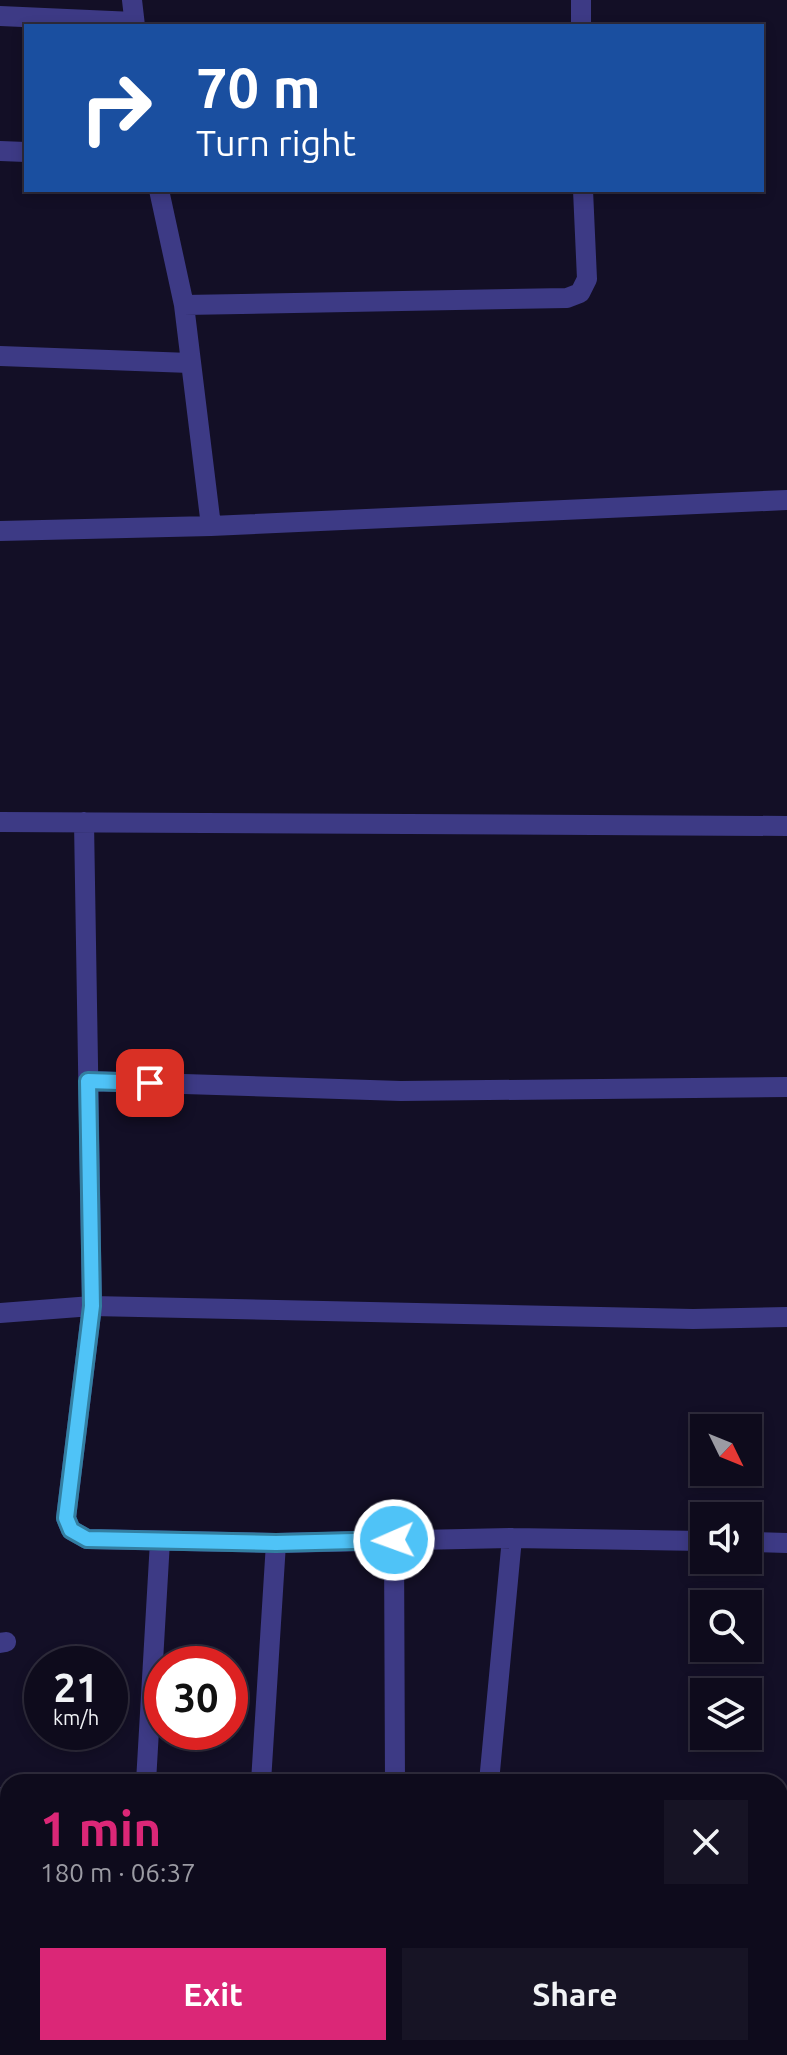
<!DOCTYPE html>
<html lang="en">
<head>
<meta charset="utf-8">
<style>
	body { margin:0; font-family:Ubuntu,sans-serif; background:#171425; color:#f1f3f6; height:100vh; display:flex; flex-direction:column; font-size:30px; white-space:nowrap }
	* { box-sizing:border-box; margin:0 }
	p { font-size:26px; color:#9b9ba3 }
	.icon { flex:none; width:44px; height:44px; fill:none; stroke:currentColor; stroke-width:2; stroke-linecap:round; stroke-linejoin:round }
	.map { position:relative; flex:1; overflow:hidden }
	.panel { position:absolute; left:0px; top:1774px; width:788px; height:282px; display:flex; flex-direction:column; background:#0e0b1c; border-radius:24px 24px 0 0; box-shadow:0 4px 12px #0003,0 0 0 2px #2e2b3b }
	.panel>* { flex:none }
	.hud { position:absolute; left:24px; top:24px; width:740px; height:168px; border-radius:0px; box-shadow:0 4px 12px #0003,0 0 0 2px #2e2b3b; background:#1a4fa0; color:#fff; overflow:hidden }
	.needle { width:52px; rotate:133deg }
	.tools { position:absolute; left:690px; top:1414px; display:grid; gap:16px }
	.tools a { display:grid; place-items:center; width:72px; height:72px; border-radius:0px; background:#0e0b1c; box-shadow:0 4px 12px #0003,0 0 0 2px #2e2b3b; font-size:40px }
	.speed { position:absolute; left:24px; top:1646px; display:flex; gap:16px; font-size:40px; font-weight:700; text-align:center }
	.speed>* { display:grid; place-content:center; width:104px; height:104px; border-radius:50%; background:#0e0b1c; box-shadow:0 4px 12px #0003,0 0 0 2px #2e2b3b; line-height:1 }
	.speed small { font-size:20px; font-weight:400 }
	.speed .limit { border:12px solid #d22; background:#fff; color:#111 }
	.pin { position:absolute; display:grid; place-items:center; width:68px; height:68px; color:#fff; margin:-34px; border-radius:16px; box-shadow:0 4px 12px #0006 }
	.me { position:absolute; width:88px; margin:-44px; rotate:268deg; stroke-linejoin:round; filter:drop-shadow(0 0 6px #0008) }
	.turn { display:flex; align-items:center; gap:28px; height:168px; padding:0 40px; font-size:36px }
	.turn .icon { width:104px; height:104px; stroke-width:2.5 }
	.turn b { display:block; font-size:56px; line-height:68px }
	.round { display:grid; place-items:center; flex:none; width:84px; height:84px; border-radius:0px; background:#171425 }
	.headline { display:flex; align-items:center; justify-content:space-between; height:136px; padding:0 40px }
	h1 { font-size:48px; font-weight:700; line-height:60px; color:#db2777 }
	.cta { display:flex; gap:16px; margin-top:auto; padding:16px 40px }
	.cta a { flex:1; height:92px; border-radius:0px; background:#db2777; color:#fff; font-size:32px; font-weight:700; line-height:92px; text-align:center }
	.cta a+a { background:#171425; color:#f1f3f6 }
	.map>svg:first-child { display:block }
</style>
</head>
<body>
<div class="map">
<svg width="787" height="2055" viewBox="0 0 787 2055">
	<rect width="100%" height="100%" fill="#130f26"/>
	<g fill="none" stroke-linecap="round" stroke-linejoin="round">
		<path stroke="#3d3a85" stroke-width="20" d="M132,0l3,26
			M0,16l134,6
			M581,26v-26
			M0,151l26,1
			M159,190l25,115 27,221
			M184,305l383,-7 13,-5 7,-14 -4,-89
			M0,356l190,7
			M0,531l211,-5 576,-26
			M0,822l787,4
			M84,822l8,484 -26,212 5,12 16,9 189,4 236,-5 192,3
			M88,1081l313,10 386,-4
			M0,1313l92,-7 601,13 94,-2
			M394,1540l1,242
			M748,1542l39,1
			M0,1643l6,-1
			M146,1782l14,-241
			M261,1782l15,-239
			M489,1782l23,-244
			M0,1797h8
			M780,1805h7
			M461,2048v7
			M23,2055v-7
			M136,2055v-7
			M310,2055l1,-7
			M632,2055v-7
			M744,2055v-7"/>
	</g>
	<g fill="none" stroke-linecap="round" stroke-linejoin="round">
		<g stroke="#337fa1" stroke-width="20">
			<path id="route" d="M150,1083l-62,-2 4,225 -26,212 5,12 16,9 189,4 118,-3"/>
		</g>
		<use href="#route" stroke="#4fc3f7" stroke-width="14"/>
	</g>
</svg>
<div class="tools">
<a><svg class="needle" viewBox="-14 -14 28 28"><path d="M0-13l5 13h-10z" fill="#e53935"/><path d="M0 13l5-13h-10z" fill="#9b9ba3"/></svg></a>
<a><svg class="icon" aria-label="sound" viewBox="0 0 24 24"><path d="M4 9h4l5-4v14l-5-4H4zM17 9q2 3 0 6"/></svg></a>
<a><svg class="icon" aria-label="search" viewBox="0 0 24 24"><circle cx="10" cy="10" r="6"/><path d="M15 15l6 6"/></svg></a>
<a><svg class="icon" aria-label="layers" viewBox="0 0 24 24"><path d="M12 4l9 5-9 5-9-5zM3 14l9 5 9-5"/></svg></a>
</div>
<div class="speed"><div>21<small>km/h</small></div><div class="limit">30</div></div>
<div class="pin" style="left:150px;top:1083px;background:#d93025"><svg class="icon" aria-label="arrive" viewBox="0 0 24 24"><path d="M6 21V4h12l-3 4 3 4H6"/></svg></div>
<svg class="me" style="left:394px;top:1540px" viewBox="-20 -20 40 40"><circle r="17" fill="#4fc3f7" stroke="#fff" stroke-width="3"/><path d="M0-11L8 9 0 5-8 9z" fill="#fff"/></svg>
<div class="hud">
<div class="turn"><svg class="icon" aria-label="right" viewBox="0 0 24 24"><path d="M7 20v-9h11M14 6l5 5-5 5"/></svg><div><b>70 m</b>Turn right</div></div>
</div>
<section class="panel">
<div class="headline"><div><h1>1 min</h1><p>180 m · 06:37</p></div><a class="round"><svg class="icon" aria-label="close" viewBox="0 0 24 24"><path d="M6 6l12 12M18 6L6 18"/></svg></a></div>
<div class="cta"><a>Exit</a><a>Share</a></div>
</section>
</div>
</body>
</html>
